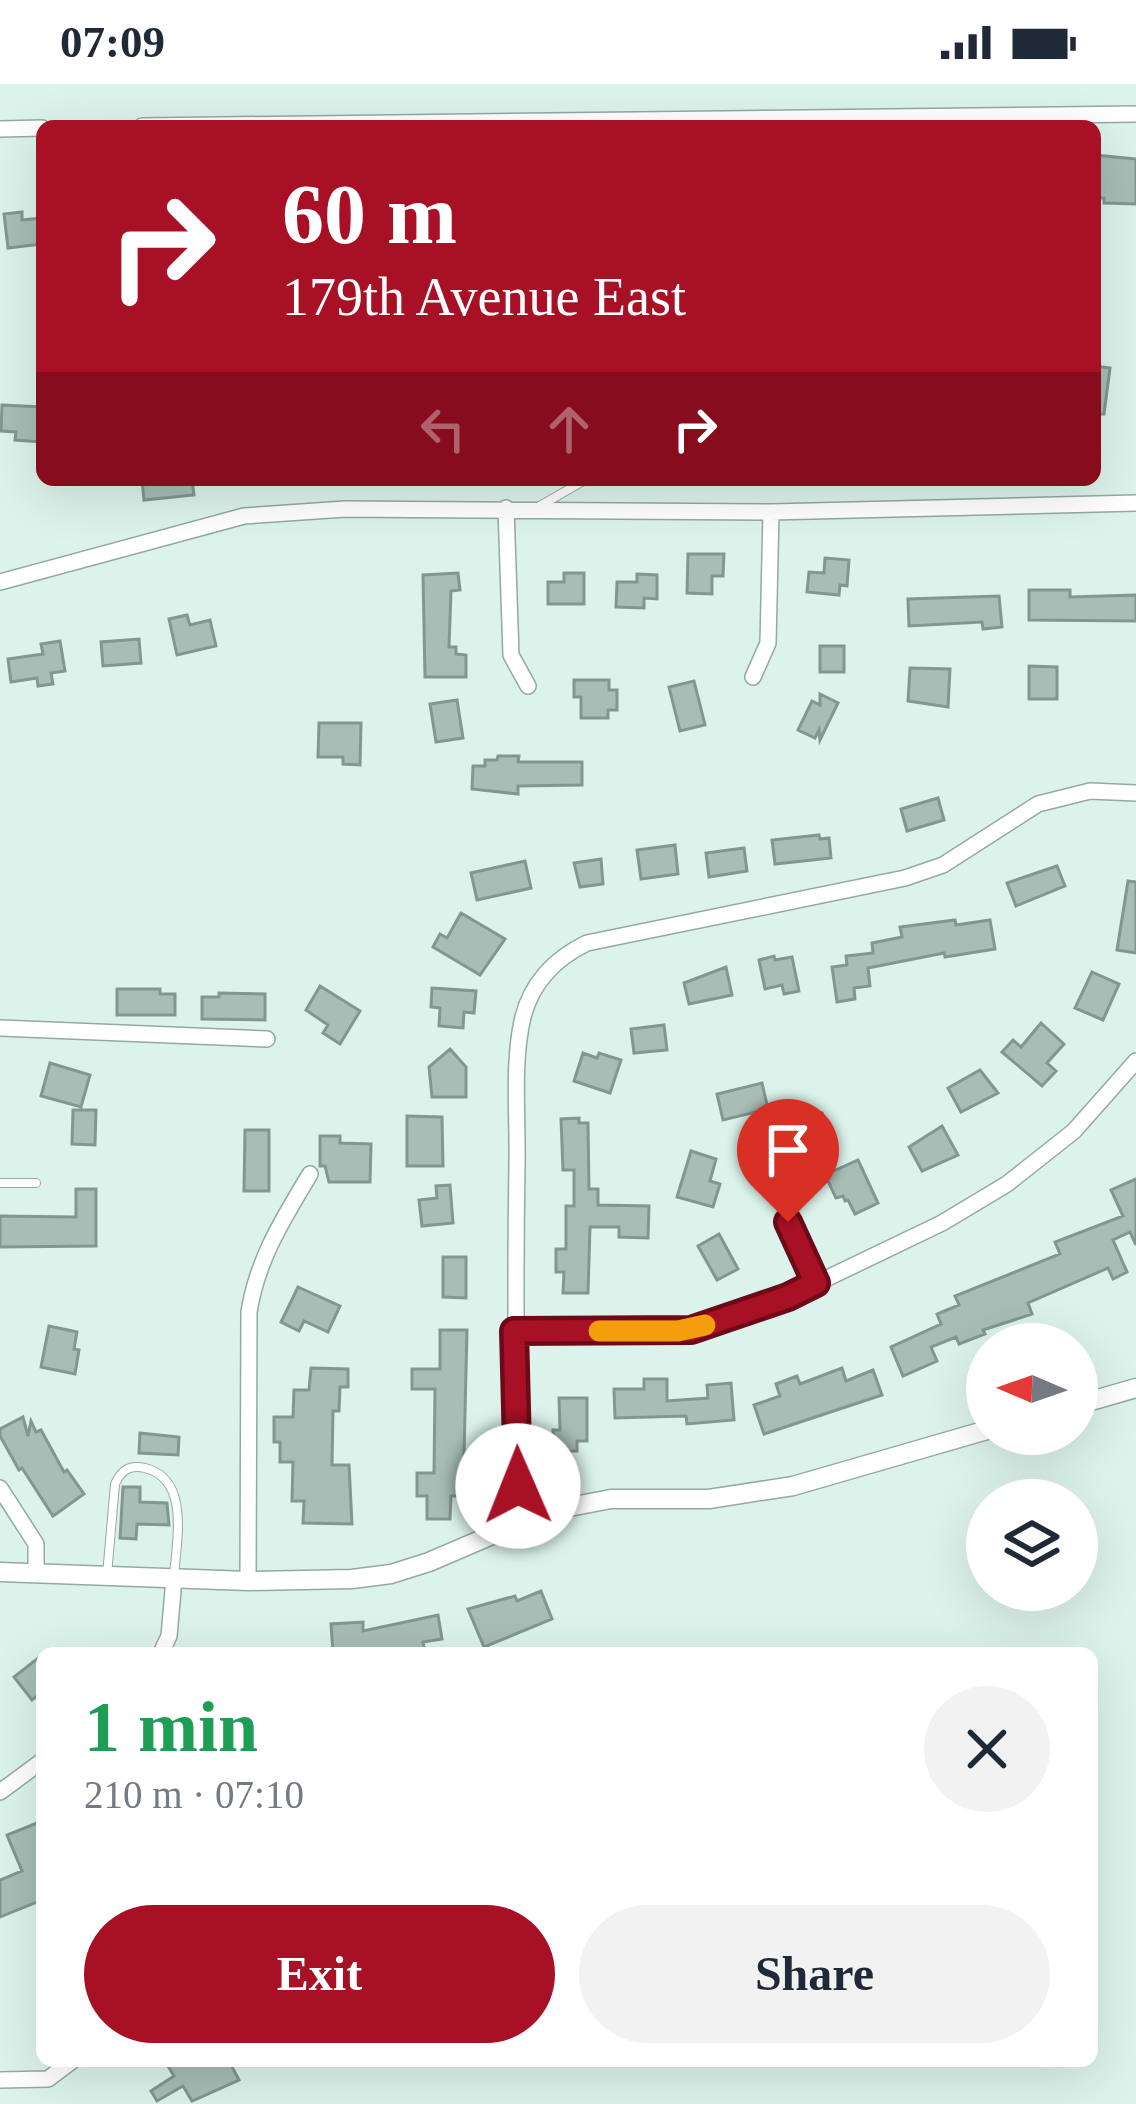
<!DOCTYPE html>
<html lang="en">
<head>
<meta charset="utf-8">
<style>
	body { margin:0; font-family:"Times New Roman",serif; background:#f2f2f3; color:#1f2937; height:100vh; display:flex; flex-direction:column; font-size:45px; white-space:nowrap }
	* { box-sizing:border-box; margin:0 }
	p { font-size:39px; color:#747a83 }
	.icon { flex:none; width:66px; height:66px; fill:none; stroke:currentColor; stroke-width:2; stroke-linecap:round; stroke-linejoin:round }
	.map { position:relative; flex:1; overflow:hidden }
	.sheet { position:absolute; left:36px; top:1563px; width:1062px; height:420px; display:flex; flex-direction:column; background:#fff; border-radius:18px; box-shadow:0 12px 48px #0002 }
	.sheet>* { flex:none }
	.banner { position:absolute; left:36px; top:36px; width:1065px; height:366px; border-radius:18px; box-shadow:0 12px 48px #0002; background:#a81026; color:#fff; overflow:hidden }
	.needle { width:78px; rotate:272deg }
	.buttons { position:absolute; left:966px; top:1239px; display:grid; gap:24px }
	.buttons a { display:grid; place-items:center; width:132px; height:132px; border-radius:50%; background:#fff; box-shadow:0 12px 48px #0002; font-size:60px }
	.pin { position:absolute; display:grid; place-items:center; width:102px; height:102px; color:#fff; margin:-123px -51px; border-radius:50% 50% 50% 0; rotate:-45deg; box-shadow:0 0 12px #0007 }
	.pin .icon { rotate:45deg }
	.me { position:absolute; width:132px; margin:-66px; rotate:359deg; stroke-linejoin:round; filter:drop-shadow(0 0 9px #0008) }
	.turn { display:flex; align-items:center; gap:42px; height:252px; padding:0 48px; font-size:54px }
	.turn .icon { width:156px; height:156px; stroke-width:2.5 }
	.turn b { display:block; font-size:84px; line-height:102px }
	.lanes { display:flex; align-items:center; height:114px; padding:0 48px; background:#0003; justify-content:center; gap:60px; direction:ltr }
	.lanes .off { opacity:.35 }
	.round { display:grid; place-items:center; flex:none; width:126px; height:126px; border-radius:63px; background:#f2f2f3 }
	.headline { display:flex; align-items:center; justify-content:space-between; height:204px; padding:0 48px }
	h1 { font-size:72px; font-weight:800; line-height:90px; color:#1e9e55 }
	.action { display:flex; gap:24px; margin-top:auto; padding:24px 48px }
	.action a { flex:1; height:138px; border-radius:72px; background:#a81026; color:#fff; font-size:48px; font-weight:800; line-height:138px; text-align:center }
	.action a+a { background:#f2f2f3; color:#1f2937 }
	.status { display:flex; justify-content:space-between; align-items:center; height:84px; padding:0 60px; background:#fff; direction:ltr }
	.status svg { height:33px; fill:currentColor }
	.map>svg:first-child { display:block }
</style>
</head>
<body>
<div class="status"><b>07:09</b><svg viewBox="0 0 49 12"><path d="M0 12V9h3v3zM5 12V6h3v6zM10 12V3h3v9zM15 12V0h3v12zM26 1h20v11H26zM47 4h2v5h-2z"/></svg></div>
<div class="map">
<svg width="1136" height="2020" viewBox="0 0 1136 2020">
	<rect width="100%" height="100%" fill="#dcf3eb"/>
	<path fill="#a7bdb6" stroke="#82978f" stroke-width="3" d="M1095,71l41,4v45l-32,-1v-5h-9z
		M22,128v8l20,-2v26l-34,4 -4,-34z
		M1095,282l15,2 -6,46h-9z
		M2,321l40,2v35l-27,-2 1,-8 -15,-1z
		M142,396h50l2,15 -50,5z
		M688,470h36l-1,22h-11v18l-25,-1z
		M825,474l24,2 -2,26 -7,-1 -1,10 -32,-3 2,-20 15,1z
		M458,489l2,17 -9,1 -2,56h7v7l10,1v22h-41l-2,-102z
		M564,489h20v31h-36v-22h16z
		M637,490l20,1v24l-13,-1v10l-28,-1 1,-25h20z
		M1029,506h41v7l66,-2v26l-107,-1z
		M999,512l3,31 -19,2 -1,-7 -73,4 -1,-27z
		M187,531l3,10 20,-5 6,26 -39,9 -8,-36z
		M139,555l2,24 -38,3 -2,-24z
		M60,557l5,30 -14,2 2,11 -15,2 -1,-8 -26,4 -3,-23 35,-5 -2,-10z
		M820,562h24v26h-24z
		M1029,582l28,1v32h-28z
		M910,584l40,1 -2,38 -40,-6z
		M574,596h35v10h8v20h-9v8h-27v-21h-7z
		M694,597l11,44 -25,6 -11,-44z
		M820,610l18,9 -18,37 -1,-10 -4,8 -17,-8 14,-29 8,4z
		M457,616l6,38 -27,4 -6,-38z
		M319,639h42l-1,42 -17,-1v-7h-25z
		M498,672h21l-1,6h64v23l-64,1v8l-46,-5 1,-23h12v-6h12z
		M938,714l6,22 -37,11 -6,-22z
		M819,751l1,4 9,-1 2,20 -56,6 -3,-24z
		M675,761l3,29 -37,5 -4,-29z
		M744,764l3,23 -38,6 -3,-24z
		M601,775l2,25 -23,3 -6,-24z
		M525,777l6,27 -54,12 -6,-27z
		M1057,782l8,20 -49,20 -9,-23z
		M1128,797l8,1v71l-19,-3z
		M461,829l44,26 -25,36 -47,-28 7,-13 7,4z
		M955,836l1,5 34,-5 5,29 -50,8 -1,-4 -76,15 2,18 -16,2 1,11 -18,3 -5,-35 15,-2 -1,-9 27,-3 -1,-10 30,-6 -2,-10z
		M774,872l1,4 17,-3 7,34 -15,3 -2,-9 -17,4 -6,-29z
		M726,883l6,28 -43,9 -5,-21z
		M1092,888l27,12 -16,36 -28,-12z
		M320,902l40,25 -20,33 -17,-11 5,-8 -22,-15z
		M432,904l44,3 -2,22 -10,-1 -1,16 -24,-2 1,-18 -9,-1z
		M117,905h43v5h15v21h-58z
		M219,909l46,1v26l-63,-1v-22h17z
		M1041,939l23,21 -17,19 9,8 -14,15 -40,-34 11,-12 8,7z
		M664,941l3,25 -33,3 -3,-24z
		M450,965l16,18v30h-34l-3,-30z
		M583,969l14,5 2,-5 22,7 -11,33 -36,-12z
		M50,979l40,12 -9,32 -40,-11z
		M980,986l18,23 -37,19 -13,-24z
		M762,999l6,26 -45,11 -6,-26z
		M797,1022l25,7 -2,7 9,3 -9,32 -18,-5 2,-10 -8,-2 2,-8 -7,-2z
		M73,1026h23l-1,35 -23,-1z
		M407,1032l35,1 1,49h-36z
		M579,1034v5h9l1,66h9v16l51,1 -1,32 -29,-1v-10h-29l-2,66h-25l1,-21h-8v-23h10v-43h8v-36h-11l-2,-51z
		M942,1042l16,29 -36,16 -13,-24z
		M245,1046h24v61h-25z
		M320,1052h20v7l31,1 -1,38h-41l-4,-16h-5z
		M691,1067l25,8 -6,22 10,3 -7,23 -36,-10z
		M858,1076l20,43 -23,11 -7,-14 -3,1 -2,-5 -7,2 -11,-23z
		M1136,1095v66l-6,-13 -17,8 14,32 -14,7 -5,-11 -80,35 4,11 -49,16 2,4 -26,10 -3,-7 -25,10 6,14 -34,15 -12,-29 50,-23 -4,-10 22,-9 -4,-9 105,-42 -5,-12 68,-26 -12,-26z
		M450,1101l3,38 -31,3 -3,-26 18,-2 -1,-12z
		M76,1105h20v57l-96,1v-31l76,1z
		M719,1150l19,35 -21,11 -19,-34z
		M443,1173h23v41l-23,-1z
		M298,1203l42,19 -12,26 -24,-11 -5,10 -18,-9z
		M49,1242l28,6 -3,17 5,1 -4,24 -34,-7z
		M440,1246h27l-4,166h-12l-1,23h-23v-23h-10v-23h17l1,-84h-23v-20h28z
		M311,1284l37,1v18h-8l-1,24h-6l-1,54h17l3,59 -49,-1 1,-22h-12l1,-39h-13v-20h-6v-25h19l1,-27h15z
		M842,1284l4,13 27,-11 9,25 -118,39 -10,-29 26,-9 -4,-12 21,-8 3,8z
		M644,1295h23v22l41,-3 -1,-13 24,-2 3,37 -47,4 -1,-8 -71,2 -1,-29h30z
		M559,1314h28v43h-10v10h-24v-21h7z
		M23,1333l5,19 3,-15 5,11 5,-2 23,42 3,-2 17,24 -31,22 -31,-48 -3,2 -19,-34v-7z
		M140,1349l39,4 -1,18 -39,-2z
		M123,1403h17v15l27,1 2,22 -32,-1 -1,15 -16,-1z
		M541,1507l11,28 -68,28 -16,-38 47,-13 2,5z
		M438,1531l4,24 -19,3 2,11h-92l-2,-29 32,-2v9z
		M42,1571v37l-10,8 -18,-23z
		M42,1737v79l-42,17v-37l22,-9 -15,-36z
		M165,1977h64l10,19 -47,21 -9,-15 -26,15 -6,-10 23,-15z"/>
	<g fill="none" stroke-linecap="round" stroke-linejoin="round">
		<g stroke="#94a9a2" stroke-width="10">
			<path id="service" d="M538,423l47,-27
				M0,1099h36
				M107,1491l8,-91c6,-13 14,-20 30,-16 46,11 31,75 29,109"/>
		</g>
		<g stroke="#94a9a2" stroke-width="18">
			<path id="minor" d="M142,42l994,-12
				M0,45l42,-1
				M506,424l5,147 17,31
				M0,498l244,-66 101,-7 426,3 365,-9
				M753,593l15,-34 3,-131
				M0,944l267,11
				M788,1138l28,61
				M514,1247l177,-1 97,-33 154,-74 65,-39 67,-53 62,-70
				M0,1404l36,56v29
				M519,1440c-3,-120 -4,-240 -2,-360 1,-47 -5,-101 6,-147 9,-35 33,-59 64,-74l318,-65 38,-13 95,-61 52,-13 46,2
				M248,1497l1,-269c8,-52 34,-93 61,-138
				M161,1569l8,-17 5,-57
				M0,1708l42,-31
				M0,1996l48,-1 24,-18"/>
		</g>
		<g stroke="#94a9a2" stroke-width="21">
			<path id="tertiary" d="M1077,1321l59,-17
				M0,1488l248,9 104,-2 39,-5 38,-12 119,-51 63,-12h98l84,-13 194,-56"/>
		</g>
		<use href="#service" stroke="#fff" stroke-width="8"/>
		<use href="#minor" stroke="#fff" stroke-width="15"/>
		<use href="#tertiary" stroke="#fff" stroke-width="18"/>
	</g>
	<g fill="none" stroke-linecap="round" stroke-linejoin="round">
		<g stroke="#6d0a19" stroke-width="30">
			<path id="route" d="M518,1402l-4,-155 177,-1 97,-33 28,-14 -28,-61"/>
		</g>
		<use href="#route" stroke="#a81026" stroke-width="21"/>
		<path stroke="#f59e0b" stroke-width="21" d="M599,1247h79l27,-6"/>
	</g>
</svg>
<div class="buttons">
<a><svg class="needle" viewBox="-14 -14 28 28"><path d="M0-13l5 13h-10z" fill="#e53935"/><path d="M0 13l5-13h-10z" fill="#747a83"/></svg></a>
<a><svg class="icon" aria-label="layers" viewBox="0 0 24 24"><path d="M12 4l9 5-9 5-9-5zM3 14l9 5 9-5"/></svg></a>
</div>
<div class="pin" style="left:788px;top:1138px;background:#d93025"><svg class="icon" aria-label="arrive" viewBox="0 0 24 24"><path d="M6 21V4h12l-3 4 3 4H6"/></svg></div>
<svg class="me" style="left:518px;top:1402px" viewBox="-20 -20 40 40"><circle r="19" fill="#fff"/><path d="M0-13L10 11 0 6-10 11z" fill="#a81026"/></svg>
<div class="banner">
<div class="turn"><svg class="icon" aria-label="right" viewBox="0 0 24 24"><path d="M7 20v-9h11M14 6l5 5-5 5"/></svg><div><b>60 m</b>179th Avenue East</div></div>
<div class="lanes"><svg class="icon off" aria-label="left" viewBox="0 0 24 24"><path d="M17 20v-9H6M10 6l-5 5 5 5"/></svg><svg class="icon off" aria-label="ahead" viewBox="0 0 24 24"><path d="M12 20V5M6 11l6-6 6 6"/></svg><svg class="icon" aria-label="right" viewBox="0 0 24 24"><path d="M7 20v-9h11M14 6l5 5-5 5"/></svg></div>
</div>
<section class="sheet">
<div class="headline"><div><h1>1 min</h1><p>210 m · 07:10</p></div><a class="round"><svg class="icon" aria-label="close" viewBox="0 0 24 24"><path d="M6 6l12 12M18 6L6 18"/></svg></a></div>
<div class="action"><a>Exit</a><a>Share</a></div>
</section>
</div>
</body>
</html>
